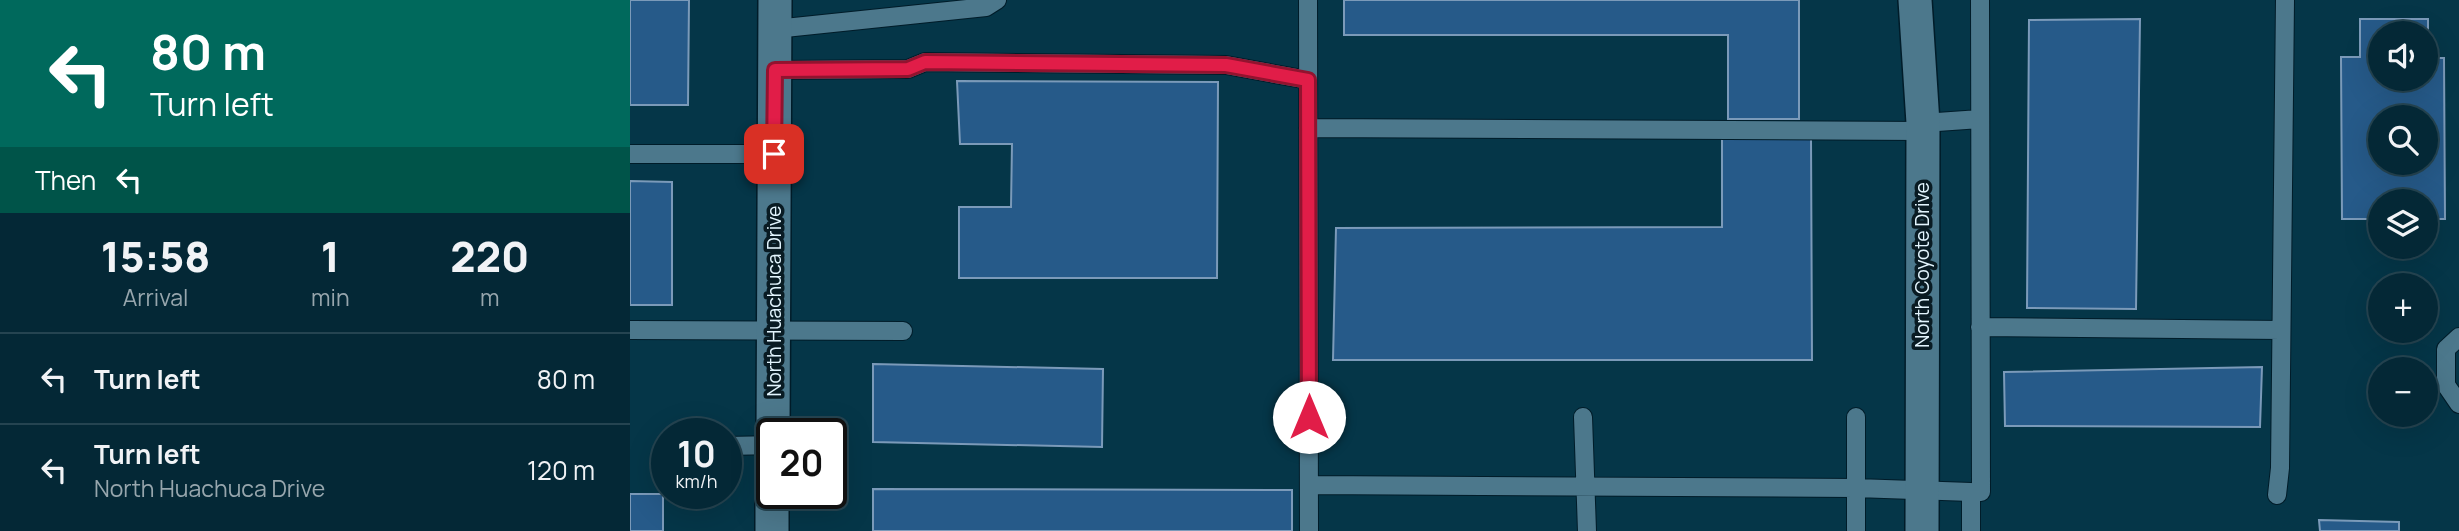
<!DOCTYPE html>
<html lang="en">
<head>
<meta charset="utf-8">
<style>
	body { margin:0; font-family:Manrope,sans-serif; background:#0d303e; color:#f1f3f6; height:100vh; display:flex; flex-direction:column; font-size:26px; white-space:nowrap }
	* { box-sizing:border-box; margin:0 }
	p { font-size:23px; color:#97a6ad }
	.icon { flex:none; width:38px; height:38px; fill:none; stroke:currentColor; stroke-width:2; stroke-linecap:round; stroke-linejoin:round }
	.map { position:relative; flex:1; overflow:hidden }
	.details { display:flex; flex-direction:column; background:#042836; width:630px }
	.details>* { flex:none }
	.hud { background:#00695c; color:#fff; overflow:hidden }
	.tools { position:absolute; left:1738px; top:21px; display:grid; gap:14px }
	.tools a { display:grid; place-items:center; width:70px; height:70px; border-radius:50%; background:#042836; box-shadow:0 7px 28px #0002,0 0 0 2px #254451; font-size:35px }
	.speed { position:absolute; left:21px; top:418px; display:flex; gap:14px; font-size:35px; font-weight:700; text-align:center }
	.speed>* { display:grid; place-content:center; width:91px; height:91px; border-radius:50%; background:#042836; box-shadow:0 7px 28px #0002,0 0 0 2px #254451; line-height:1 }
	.speed small { font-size:18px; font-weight:400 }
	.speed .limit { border:4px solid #111; border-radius:10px; background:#fff; color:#111 }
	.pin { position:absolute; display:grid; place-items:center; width:60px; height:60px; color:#fff; margin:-30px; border-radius:14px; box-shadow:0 4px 10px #0006 }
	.me { position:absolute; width:77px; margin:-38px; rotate:0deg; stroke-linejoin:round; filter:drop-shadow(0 0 5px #0008) }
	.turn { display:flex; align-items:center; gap:24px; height:147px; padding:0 35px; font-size:32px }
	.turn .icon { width:91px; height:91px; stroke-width:2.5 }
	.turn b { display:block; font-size:49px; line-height:60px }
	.then { display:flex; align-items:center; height:66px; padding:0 35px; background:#0003; gap:14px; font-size:26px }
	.eta { display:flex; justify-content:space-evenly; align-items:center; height:119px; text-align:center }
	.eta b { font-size:42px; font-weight:800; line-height:49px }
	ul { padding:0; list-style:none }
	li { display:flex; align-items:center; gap:21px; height:91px; padding:0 35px; border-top:2px solid #254451 }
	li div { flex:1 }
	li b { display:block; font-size:26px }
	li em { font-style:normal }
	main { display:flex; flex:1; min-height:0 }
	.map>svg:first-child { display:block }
</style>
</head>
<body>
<main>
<section class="details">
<div class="hud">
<div class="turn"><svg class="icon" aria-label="left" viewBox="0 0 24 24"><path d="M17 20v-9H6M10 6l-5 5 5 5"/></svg><div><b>80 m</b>Turn left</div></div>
<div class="then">Then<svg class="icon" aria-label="left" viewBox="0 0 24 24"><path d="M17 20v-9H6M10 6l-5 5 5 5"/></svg></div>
</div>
<div class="eta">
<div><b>15:58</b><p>Arrival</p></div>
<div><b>1</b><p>min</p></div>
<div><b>220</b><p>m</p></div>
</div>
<ul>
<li><svg class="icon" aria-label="left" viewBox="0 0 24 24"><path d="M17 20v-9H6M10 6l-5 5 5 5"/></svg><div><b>Turn left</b></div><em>80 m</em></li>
<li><svg class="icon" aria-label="left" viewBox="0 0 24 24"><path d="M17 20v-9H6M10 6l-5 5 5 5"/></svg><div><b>Turn left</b><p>North Huachuca Drive</p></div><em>120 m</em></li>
</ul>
</section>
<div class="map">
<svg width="1829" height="531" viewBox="0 0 1829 531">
	<rect width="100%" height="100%" fill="#053648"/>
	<path fill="#265a89" stroke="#7b9ab9" stroke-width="2" fill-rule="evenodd" d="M0,0h59l-1,105h-58z
		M714,0h455v119h-71v-84h-384z
		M1510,19l-4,290 -109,-1 2,-288z
		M1730,19h68v39h16l1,161h-19v-18h-46v18h-38l-1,-162h19zM1750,33h46v46h-46zM1750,117h46v46h-46z
		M327,81l261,1 -1,196h-258v-71h52l1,-63h-52z
		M1092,137h89l1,223h-479l3,-132 386,-1z
		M0,181l42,1v123h-42z
		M243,364l230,5 -1,78 -229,-5z
		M1632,367l-2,60 -255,-1 -1,-54z
		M243,489l419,1v41h-419z
		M0,494h33v37h-33z
		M1689,520l80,2v9h-79z"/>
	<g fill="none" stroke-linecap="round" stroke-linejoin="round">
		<g stroke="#001c29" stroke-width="20">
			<path id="service" d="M678,0l1,531
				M1350,0l1,492
				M145,29l211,-22 11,-7
				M145,70l133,-1 17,-7 301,3 82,15
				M1293,123l57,-4
				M678,128l615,3
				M0,154h144
				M1350,327l301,3
				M0,330l273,1
				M1829,337l-13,12v36l13,19
				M953,417l4,114
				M1226,417v114
				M96,446l46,-1
				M679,485l547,3 115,4v39
				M1647,495l3,-27 5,-468"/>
		</g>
		<g stroke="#001c29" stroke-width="36">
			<path id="minor" d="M1285,0l8,123 -1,408
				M143,434l2,-434
				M142,531v-37"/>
		</g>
		<use href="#service" stroke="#4c788c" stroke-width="18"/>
		<use href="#minor" stroke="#4c788c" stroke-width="33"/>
	</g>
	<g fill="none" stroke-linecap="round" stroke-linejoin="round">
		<g stroke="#92132f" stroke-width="18">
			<path id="route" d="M144,154l1,-84 133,-1 17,-7 301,3 82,15 1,337"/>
		</g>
		<use href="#route" stroke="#e11d48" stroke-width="12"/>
	</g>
	<g text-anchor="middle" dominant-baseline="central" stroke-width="7" stroke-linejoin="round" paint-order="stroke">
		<g font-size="19" fill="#e3f5fe" stroke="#091b23">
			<text transform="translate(1292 265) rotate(-90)">North Coyote Drive</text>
			<text transform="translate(144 301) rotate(-90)">North Huachuca Drive</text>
		</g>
	</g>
</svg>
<div class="tools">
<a><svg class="icon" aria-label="sound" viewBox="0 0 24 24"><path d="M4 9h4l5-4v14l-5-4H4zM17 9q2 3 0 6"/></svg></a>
<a><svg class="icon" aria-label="search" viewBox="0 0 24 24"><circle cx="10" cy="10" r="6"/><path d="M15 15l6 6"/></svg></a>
<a><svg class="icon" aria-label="layers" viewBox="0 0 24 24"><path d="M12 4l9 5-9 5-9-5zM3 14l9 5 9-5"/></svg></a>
<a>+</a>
<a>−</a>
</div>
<div class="speed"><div>10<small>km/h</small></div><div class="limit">20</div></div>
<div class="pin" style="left:144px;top:154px;background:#d93025"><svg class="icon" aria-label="arrive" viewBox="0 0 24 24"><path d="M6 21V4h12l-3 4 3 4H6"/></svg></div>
<svg class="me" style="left:679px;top:417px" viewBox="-20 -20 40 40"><circle r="19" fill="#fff"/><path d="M0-13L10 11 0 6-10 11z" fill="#e11d48"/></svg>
</div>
</main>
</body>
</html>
